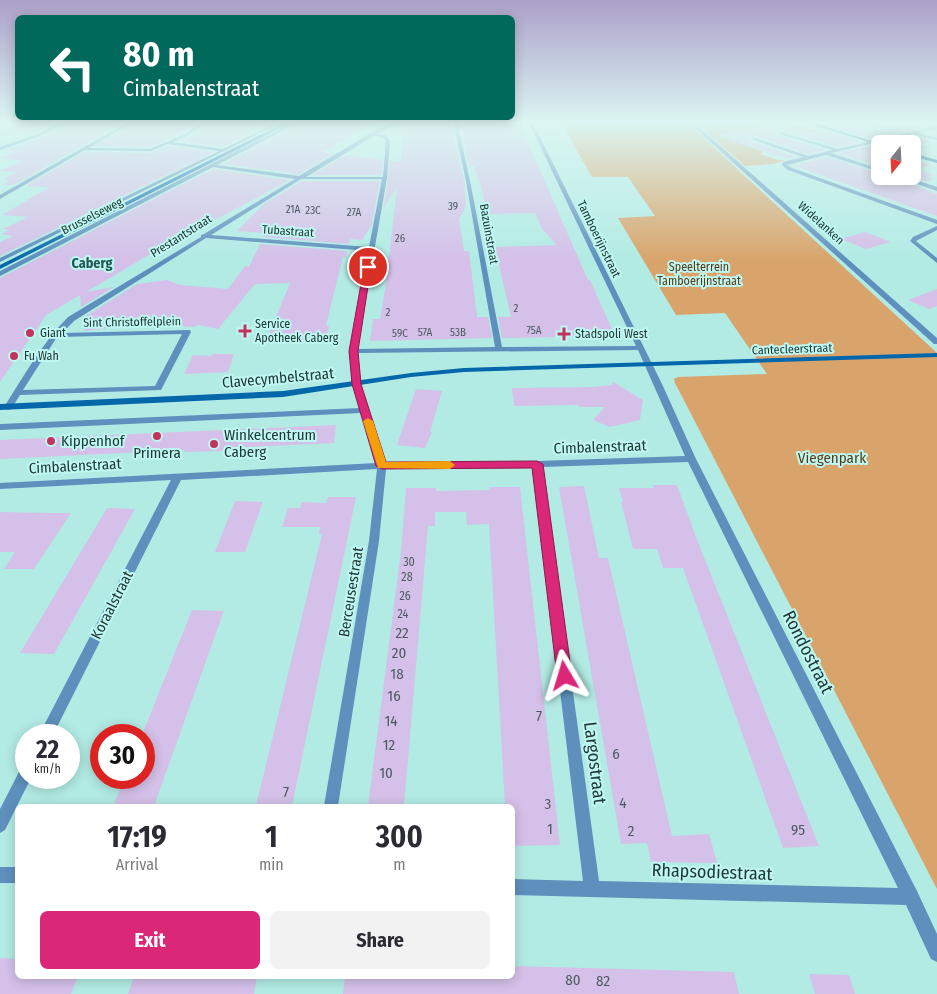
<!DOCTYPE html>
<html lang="en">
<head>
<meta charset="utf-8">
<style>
	body { margin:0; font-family:"Fira Sans Condensed",sans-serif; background:#f2f2f3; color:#2b2b33; height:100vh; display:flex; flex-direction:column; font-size:19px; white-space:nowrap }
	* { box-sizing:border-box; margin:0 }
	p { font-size:16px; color:#7c7c81 }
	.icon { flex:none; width:28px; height:28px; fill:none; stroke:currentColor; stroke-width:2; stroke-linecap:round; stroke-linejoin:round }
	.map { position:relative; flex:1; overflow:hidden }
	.side { position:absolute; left:15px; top:804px; width:500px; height:175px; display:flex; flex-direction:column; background:#fff; border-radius:8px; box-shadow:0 2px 12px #0003 }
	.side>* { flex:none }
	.banner { position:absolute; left:15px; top:15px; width:500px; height:105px; border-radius:8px; box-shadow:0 2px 12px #0003; background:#00695c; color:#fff; overflow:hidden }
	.needle { width:32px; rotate:198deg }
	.buttons { position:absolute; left:871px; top:135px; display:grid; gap:10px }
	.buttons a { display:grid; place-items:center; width:50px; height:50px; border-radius:8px; background:#fff; box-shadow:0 2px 12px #0003; font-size:25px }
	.speed { position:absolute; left:15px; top:724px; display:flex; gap:10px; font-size:25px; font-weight:700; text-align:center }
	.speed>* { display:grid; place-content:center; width:65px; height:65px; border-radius:50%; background:#fff; box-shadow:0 2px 12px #0003; line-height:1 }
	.speed small { font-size:12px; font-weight:400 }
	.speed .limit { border:8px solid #d22; background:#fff; color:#111 }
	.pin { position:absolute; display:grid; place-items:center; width:42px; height:42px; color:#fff; margin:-21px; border:2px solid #fff; border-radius:50%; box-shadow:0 1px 5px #0007 }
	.me { position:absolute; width:55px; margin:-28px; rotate:353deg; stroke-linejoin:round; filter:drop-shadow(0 0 4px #0008) }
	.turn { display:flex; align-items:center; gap:18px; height:105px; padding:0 25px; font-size:22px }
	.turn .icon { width:65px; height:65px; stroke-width:2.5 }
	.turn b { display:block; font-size:35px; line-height:42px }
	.eta { display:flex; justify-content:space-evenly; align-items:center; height:85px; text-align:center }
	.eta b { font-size:30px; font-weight:700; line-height:35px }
	.primary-button { display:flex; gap:10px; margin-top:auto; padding:10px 25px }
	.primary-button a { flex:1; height:58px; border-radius:8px; background:#db2777; color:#fff; font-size:20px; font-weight:700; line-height:58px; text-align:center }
	.primary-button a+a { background:#f2f2f3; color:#2b2b33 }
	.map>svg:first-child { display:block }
</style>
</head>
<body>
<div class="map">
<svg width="937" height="994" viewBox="0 0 937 994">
	<rect width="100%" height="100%" fill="#b2ebe4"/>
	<path fill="#d8a46b" d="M560,121h125l252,232v536l-262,-506 -1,-4 4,-2 89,-3 -42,-61 -49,2 -58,-97 37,-2 -27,-39h-36z
		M694,121h86l78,20h-20l-59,-18 -62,12 47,17 -4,2 18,6h7l-12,4 -28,2z"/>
	<path fill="#d4c0e8" d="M38,121h21l-31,14 -24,-3z
		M72,121h54l-113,64h-11l8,-5h-8l15,-8 -17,-1 21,-10 -21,-3 18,-6 -11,-2 37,-13h-2z
		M137,121h62l-15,11 -34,15 -54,-1z
		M210,121h64l-51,26 -43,-6 8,-3z
		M304,121h72l-53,31 10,2 -34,20 -76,-10z
		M459,121l60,1 58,133 11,25h2l25,56 -113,2 -4,-21h13l-16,-70 61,-2 -15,-18 -6,-14 -48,1 -7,-33 -1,2 -5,-17h-5z
		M868,121h51l1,7 -48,11 -38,-12z
		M451,122l13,59 2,25 -7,13 5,32h5l8,66h11l4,21 -122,3 3,-22h7l6,-35 11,-97 -13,20 6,-46 11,1 1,-39z
		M780,123l30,10 13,-3 38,12 -23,5 -59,-17v6l47,14 -18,4 -52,-18 -7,2 1,3 46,16 -7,2 -71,-23z
		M913,136l18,5 -13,4 9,2 -15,3v-6l-29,-1z
		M873,145l7,1v21l-42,-14z
		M168,146l45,6 -213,104v-14l13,-6 -12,-2 8,-4 -6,-1 25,-12 -26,-2 48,-28 -24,-1 59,-34 66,1z
		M346,155l37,5 -2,15h-68z
		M826,157l54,17v2h13l44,18v22l-142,-50z
		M912,159l19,6 -15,4 19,6 -8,2 7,2 -8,2 -16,-5h2z
		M213,169l77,11 -107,57h-4l-93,55 28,-5 -33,20 -1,-12 -34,20 -46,67v-104z
		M302,181h78l-9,45 -9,14 -12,-1 -1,5 -86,-7 2,-4 -28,-2 28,-28z
		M865,232l26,10 -25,7 -25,-10z
		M260,244l87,7 -1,6h-3l-10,40 -7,29h3l-4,16h-40l-18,-3 23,-56 -35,1 -37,45 -20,-4 -3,2 -52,-3 -59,7 -1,-13 54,-34 30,-4 13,5 48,4 17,-23 4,1z
		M937,289v17l-8,3 -21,-9z
		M212,354h22l-6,18 -44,2 9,-19 18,1z
		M613,382l30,18 -3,20 -30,7 -17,-7 12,-13h-26l-1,-2 -64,1 -2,-18 80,-1 20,-2z
		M416,389l26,2 -12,41h2l-7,16 -28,-3z
		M336,425l-2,18 -110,5 -1,3 -39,1 1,-2 -185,9v-19z
		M653,485h24l19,52 123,309 -36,2 -100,-280h-20l-6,-19h-24l-12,-47h2l-4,-14h35z
		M584,486l15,72h9l64,278 37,-2 8,29 -66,-1 -4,-19 -26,1 -62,-357z
		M489,487h31l40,358 -48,1v-40h-7l-16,-282 -22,1 -1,-13h-31v14h-7l-24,280h-36l33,-255 5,-63h30v3l54,-1z
		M328,497h28l-64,309h-36l66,-272h-3l1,-7h-38l6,-19h12l2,-6 24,1z
		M235,501l28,1 -18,50h-30z
		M107,508l28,1 -81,145 -34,-1z
		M0,512l50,1h21l-37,56h-30l11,-17h-15z
		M192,610l32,1 -70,195h-41l12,-28h19v-48z
		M0,958l18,1v17h60l-7,18h-71z
		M512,966l222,6 5,22h-396l2,-18h167z
		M809,974l40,1 6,19h-40z
		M134,976h123l-3,18h-126z"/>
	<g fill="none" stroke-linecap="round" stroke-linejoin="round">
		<path fill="#5e90bd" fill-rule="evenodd" d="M64,121h6l-30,15 -40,14v-3l38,-13z
			M130,121h5l-46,27 61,1 35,-15 18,-13h5l-21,15 -14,6 50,7 56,-28h6l-285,141v-4l219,-107 -51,-7 -17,7 -66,-1 -85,49v-4z
			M296,121h6l-85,44 82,11 72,-43 24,-12h6l-23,13 7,1 5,6 -3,37 -30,171 138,-2 -29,-166 -13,-60h4l13,60 32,166 134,-1 -108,-225h4l130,263 34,75 221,432 20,43v28l-6,-3 -25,-54 -394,-10v-16l71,2 -50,-414 -147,2 -7,72 -41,265h-14l45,-265 8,-72 -196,11 -128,255h-14l132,-255 -171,9v-6l376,-20 -15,-50 -361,17v-6l360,-16 -7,-24 -4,-33 20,-100 -163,-13 -132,83 -12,12 128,-3 1,2 -30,58 -141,5 -9,14 -3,1 -4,-3c20,-31 38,-64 64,-90l133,-80v-2l3,-1 91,-55 -82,-12 -211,108 -2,1v-5zM374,136l8,1 4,4 -3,36h-77zM301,179h81l-13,68 -158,-12zM182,334l-27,52 -132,4 34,-53zM638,350l47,106 -148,5 -151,2 -25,-79 -4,-31zM688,462l210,426 -299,-7 -57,-414z
			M687,121h5l245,217v6h-3z
			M839,121h8l-27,7 -2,-1z
			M937,126v2l-19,5 19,5v2l-24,-6 -82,19 49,16v3l-54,-17 -39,10 5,3 145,52v4l-149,-54 -6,-5 1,-3 20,-5 -52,-18 4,-1 53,18 25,-6 -53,-16v-2l58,17z
			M895,176h8l34,11v4z
			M937,226v4l-21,11 21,17v5l-27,-22 3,-4z
			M26,766v12h5l-26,52 -5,3v-24l21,-41z
			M0,867h18v16h-18z"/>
		<path fill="#0467aa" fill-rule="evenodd" d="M288,121h6l-294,148v-4z
			M800,121h7l75,23 -4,1z
			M912,153l25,7v3l-25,-7z
			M937,353v4l-473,15 -53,5 -128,20 -283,13v-6l283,-13 128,-18 53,-5z"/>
	</g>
	<linearGradient id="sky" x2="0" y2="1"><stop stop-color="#aba0c9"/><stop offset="0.47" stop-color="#dcf6f3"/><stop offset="1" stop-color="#dcf6f3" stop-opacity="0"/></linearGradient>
	<rect width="937" height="260" fill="url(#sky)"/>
	<path fill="#db2777" stroke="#8e194d" d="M368,264l3,3 -13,84 3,33 25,78 151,-1 6,3 29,212 -2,5 -5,2 -6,-2 -2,-5 -25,-208 -150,1 -6,-3 -24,-82 -3,-33 15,-84z"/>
	<path fill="#f59e0b" d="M368,418l5,3 13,41 64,-1 5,4 -5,4 -72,-1 -15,-47z"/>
	<g fill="#c2335e" stroke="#bff8f2" stroke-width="2">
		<path d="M242.5 323.5h5v5h5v5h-5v5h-5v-5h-5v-5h5z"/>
		<circle cx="30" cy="333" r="5"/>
		<path d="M561.5 326.5h5v5h5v5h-5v5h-5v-5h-5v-5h5z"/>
		<circle cx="14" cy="356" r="5"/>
		<circle cx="157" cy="436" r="5"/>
		<circle cx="51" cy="441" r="5"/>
		<circle cx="214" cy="444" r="5"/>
	</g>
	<g text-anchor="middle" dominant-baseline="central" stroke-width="4" stroke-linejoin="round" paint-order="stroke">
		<g font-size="11" fill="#4e5a62">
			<text x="453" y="206">39</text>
			<text x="293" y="209">21A</text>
			<text x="313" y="210">23C</text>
			<text x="354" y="212">27A</text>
			<text x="400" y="238">26</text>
			<text x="516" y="308">2</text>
			<text x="388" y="312">2</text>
			<text x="534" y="330">75A</text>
			<text x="425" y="332">57A</text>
			<text x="458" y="332">53B</text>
			<text x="400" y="333">59C</text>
		</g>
		<g font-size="12" fill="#213836" stroke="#bff8f2">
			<text transform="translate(92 216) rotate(-27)">Brusselseweg</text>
			<text transform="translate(821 223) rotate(42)">Widelanken</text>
			<text transform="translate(288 231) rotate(4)">Tubastraat</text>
			<text transform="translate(489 234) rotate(80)">Bazuinstraat</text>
			<text transform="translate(181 236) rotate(-32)">Prestantstraat</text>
			<text transform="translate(599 239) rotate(64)">Tamboerijnstraat</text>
			<text transform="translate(132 322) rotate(-1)">Sint Christoffelplein</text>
			<text transform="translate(792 349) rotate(-2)">Cantecleerstraat</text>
		</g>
		<g font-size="12" fill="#583a16" stroke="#bff8f2">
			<text x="699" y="267">Speelterrein<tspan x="699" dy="14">Tamboerijnstraat</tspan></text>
		</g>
		<g font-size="12" fill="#213836" stroke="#bff8f2" text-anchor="start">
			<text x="255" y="324">Service<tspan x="255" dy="14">Apotheek Caberg</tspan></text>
			<text x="40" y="333">Giant</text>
			<text x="575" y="334">Stadspoli West</text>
			<text x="24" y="356">Fu Wah</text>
		</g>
		<g font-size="12" fill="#4e5a62">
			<text x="409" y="562">30</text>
			<text x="407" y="577">28</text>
			<text x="405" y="596">26</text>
			<text x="403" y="614">24</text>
		</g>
		<g font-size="14" font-weight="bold" fill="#205854" stroke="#bff8f2">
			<text x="92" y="263">Caberg</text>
		</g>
		<g font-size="15" fill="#213836" stroke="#bff8f2">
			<text transform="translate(278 378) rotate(-5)">Clavecymbelstraat</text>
			<text transform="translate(600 447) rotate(-2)">Cimbalenstraat</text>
			<text transform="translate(75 466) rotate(-3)">Cimbalenstraat</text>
			<text transform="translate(351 592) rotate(-81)">Berceusestraat</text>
			<text transform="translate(112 605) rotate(-63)">Koraalstraat</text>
		</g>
		<g font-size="15" fill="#213836" stroke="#bff8f2" text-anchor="start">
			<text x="224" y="435">Winkelcentrum<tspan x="224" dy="17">Caberg</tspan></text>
			<text x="61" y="441">Kippenhof</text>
			<text x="157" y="453" text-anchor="middle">Primera</text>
		</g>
		<g font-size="15" fill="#583a16" stroke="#bff8f2">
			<text x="832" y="458">Viegenpark</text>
		</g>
		<g font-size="15" fill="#4e5a62">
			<text x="402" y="633">22</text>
			<text x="399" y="653">20</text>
			<text x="397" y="674">18</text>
			<text x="394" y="696">16</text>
			<text x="539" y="716">7</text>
			<text x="391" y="721">14</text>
			<text x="389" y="745">12</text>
			<text x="616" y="754">6</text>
			<text x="386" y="773">10</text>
			<text x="286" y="792">7</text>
			<text x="623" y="803">4</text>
			<text x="548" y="804">3</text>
			<text x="550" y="829">1</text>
			<text x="798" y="830">95</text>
			<text x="631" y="831">2</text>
			<text x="573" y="980">80</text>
			<text x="603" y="981">82</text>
		</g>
		<g font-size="18" fill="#213836" stroke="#bff8f2">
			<text transform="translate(808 652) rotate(63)">Rondostraat</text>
			<text transform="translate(595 763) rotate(83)">Largostraat</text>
			<text transform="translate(712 872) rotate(2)">Rhapsodiestraat</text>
		</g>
	</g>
</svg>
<div class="buttons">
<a><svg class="needle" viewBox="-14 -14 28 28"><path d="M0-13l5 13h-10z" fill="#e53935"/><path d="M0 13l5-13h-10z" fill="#7c7c81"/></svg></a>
</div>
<div class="speed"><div>22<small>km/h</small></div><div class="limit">30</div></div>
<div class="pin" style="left:368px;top:267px;background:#d93025"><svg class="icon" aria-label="arrive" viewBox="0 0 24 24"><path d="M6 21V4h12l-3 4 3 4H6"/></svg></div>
<svg class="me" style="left:565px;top:676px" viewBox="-20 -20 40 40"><path d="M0-17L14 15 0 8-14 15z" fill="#db2777" stroke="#fff" stroke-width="4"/></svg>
<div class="banner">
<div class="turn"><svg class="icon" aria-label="left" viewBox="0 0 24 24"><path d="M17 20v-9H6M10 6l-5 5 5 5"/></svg><div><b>80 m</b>Cimbalenstraat</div></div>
</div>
<section class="side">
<div class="eta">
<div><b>17:19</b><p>Arrival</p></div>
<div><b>1</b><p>min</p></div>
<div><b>300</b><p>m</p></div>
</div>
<div class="primary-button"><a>Exit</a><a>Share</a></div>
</section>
</div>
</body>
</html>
